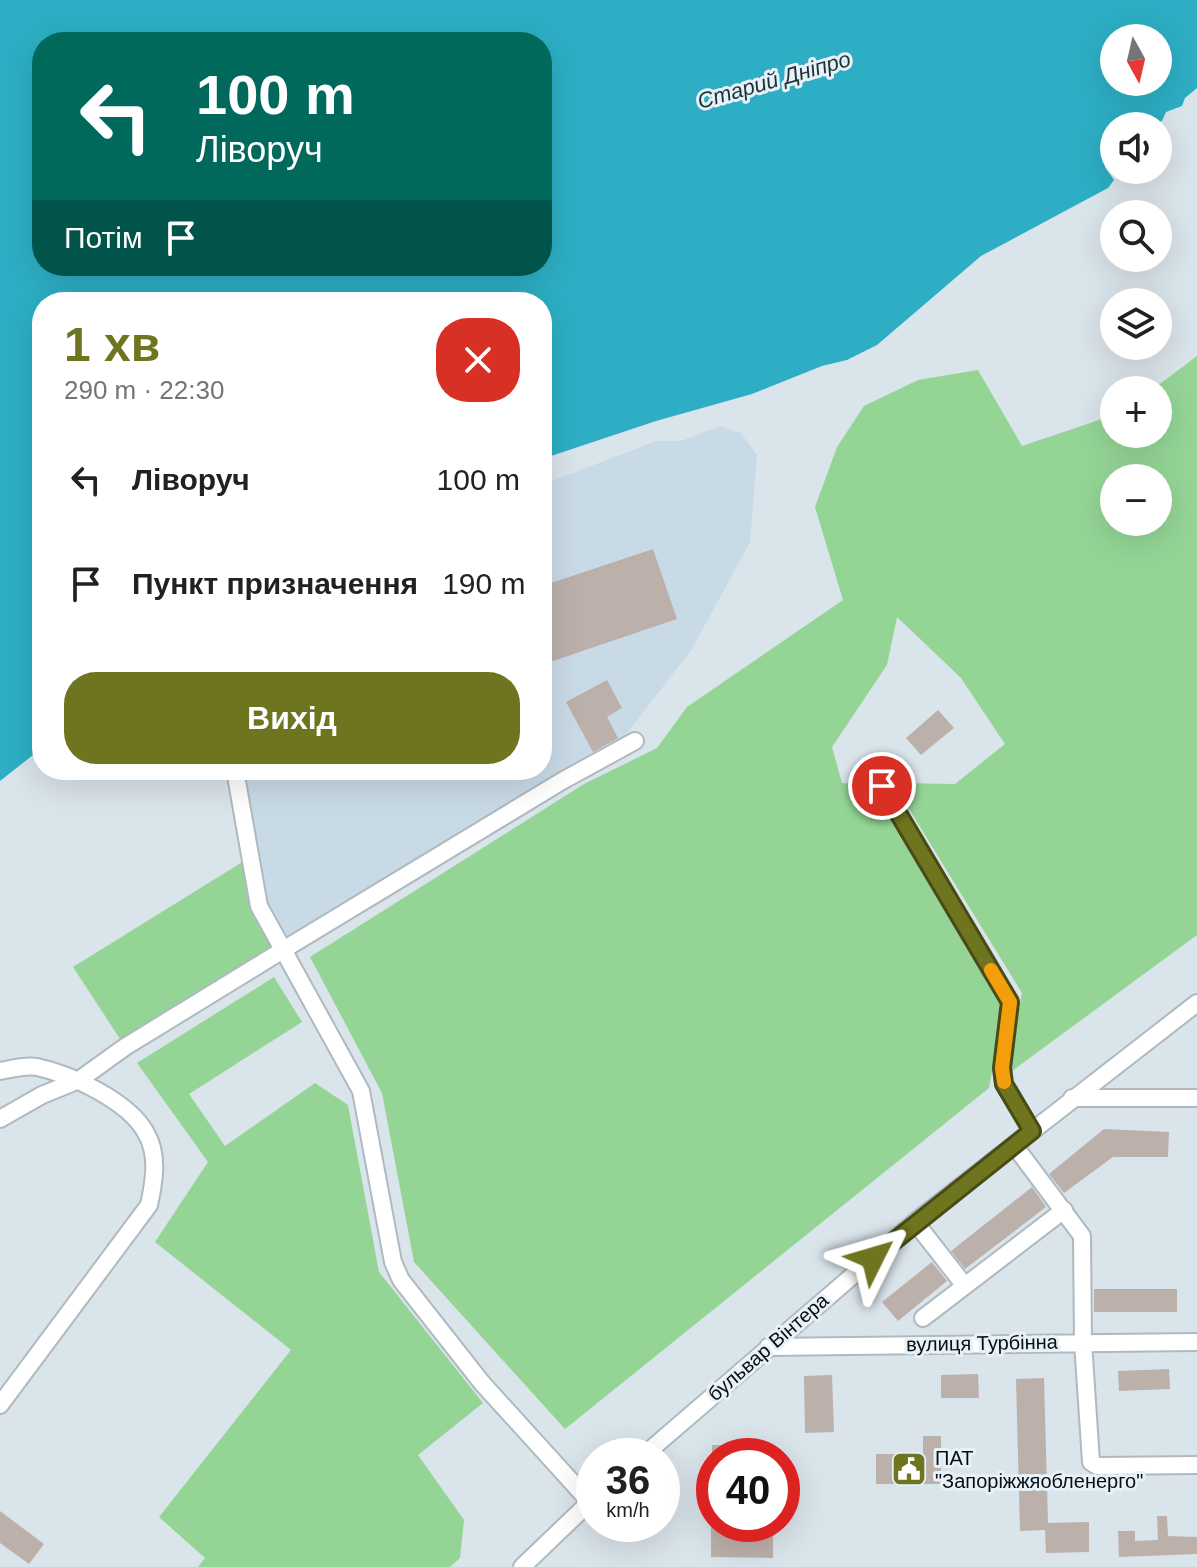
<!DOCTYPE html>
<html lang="uk">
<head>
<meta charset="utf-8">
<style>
	body { margin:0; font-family:Helvetica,sans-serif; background:#f6f6f6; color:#202124; height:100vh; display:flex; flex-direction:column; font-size:30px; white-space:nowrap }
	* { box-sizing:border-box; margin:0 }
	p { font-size:26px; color:#757577 }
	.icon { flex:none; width:44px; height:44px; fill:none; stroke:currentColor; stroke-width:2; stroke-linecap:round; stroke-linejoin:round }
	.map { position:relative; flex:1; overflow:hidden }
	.side { position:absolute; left:32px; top:292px; width:520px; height:488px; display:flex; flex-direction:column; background:#fff; border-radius:32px; box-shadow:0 8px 32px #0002 }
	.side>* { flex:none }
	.guide { position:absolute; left:32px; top:32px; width:520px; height:244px; border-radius:32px; box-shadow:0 8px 32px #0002; background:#00695c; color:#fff; overflow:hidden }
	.needle { width:52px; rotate:172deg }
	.controls { position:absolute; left:1100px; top:24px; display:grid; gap:16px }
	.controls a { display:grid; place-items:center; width:72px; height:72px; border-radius:50%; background:#fff; box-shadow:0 8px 32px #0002; font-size:40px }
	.speed { position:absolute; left:576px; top:1438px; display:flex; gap:16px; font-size:40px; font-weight:700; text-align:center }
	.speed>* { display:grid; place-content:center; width:104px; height:104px; border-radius:50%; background:#fff; box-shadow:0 8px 32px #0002; line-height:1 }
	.speed small { font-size:20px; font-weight:400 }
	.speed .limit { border:12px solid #d22; background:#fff; color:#111 }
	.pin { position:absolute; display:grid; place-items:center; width:68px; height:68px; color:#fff; margin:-34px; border:4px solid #fff; border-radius:50%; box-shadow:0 2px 8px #0007 }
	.me { position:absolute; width:88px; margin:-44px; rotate:50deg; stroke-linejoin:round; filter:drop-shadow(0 0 6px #0008) }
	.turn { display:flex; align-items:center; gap:28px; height:168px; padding:0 32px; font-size:36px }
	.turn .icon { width:104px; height:104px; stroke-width:2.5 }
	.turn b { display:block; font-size:56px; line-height:68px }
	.then { display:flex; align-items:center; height:76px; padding:0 32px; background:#0003; gap:16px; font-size:30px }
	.round { display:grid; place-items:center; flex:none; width:84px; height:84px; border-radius:32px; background:#f6f6f6 }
	.summary { display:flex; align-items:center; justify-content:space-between; height:136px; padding:0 32px }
	h1 { font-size:48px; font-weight:600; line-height:60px; color:#6f751e }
	.button { display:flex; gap:16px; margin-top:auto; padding:16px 32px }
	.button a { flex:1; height:92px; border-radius:32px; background:#6f751e; color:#fff; font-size:32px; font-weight:600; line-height:92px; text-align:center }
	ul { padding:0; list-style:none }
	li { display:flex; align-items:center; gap:24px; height:104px; padding:0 32px }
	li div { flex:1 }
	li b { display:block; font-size:30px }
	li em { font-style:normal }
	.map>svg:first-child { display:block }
</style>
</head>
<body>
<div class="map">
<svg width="1197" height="1567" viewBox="0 0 1197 1567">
	<rect width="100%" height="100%" fill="#dae4eb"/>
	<path fill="#c9dae7" d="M720,426l21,7 16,22 -7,87 -58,107 -71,92 -165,94 -182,112 -20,-37 -28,-140h316v-285l114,-44h25z"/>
	<path fill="#94d596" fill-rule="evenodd" d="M1197,356v579l-185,136 -3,-13 13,-65 -129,-210 62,1 50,-40 -44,-66 -64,-61 -10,48 -55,82 10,36 34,3 129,214 -16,88 -424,341 -151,-167 -32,-169 -72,-136 274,-173 73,-36 30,-41 156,-107 -28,-93 22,-60 27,-41 54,-26 60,-10 44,76 92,-31v19h44v-44h-6zM1114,478h44v44h-44z
		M244,861l30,86 -152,95 -49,-75z
		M274,977l28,45 -113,72 36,52 90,-63 33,22 31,167 104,131 -65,52 46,65 -4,38 -10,9h-252l7,-9 -46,-41 132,-167 -136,-108 53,-80 -71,-99z"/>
	<path fill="#2daec4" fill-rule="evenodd" d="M0,0h1197v88l-12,10 -3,8 -16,6 -4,9 -16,5h-32v29l-9,12 9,13 -6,8 -127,68 -104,89 -30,15 -25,6 -70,28 -96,27 -114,38v-157h-500v446l-42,33zM1114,38h44v44h-44zM42,42h500v224h-500z"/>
	<path fill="#bcb0ab" d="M653,549l24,70 -133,45 -2,-78z
		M607,680l15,28 -15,9 11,21 -25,14 -27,-50z
		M938,710l16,18 -33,27 -15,-17z
		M1104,1129l65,3 -1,25h-55l-49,36 -15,-19z
		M1032,1187l14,20 -81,62 -14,-18z
		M932,1262l15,19 -49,40 -16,-19z
		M1094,1289h83v23h-83z
		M1169,1369l1,20 -51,2 -1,-20z
		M978,1374l1,24h-38v-23z
		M832,1375l2,57 -29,1 -1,-57z
		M1044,1378l4,145 41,-1v30l-43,1 -1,-23 -25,1 -4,-152z
		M923,1436h18v48h-65v-30h47z
		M712,1445l61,1v10h-61z
		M0,1511l44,33 -15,20 -29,-21z
		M1157,1516h10l1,20 29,1v17l-78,3 -1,-26h17v10l23,-1z
		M711,1524h62v34l-62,-1z"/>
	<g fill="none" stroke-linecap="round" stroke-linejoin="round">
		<g stroke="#afb9c0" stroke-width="20">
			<path id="minor" d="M235,770l24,136 102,185 32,171 8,18 81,103 108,119
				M882,786l128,216 -8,66 2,16 28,47
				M0,1071c11,-2 26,-6 37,-4 33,7 92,34 109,66 13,22 8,49 3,72l-149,200
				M1072,1098h125
				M0,1119l42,-24 37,-15 46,-33 158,-97 279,-169 73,-40
				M1014,1145l68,91 1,106 8,120 6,4 100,-1
				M915,1222l50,64
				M923,1318l141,-108
				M768,1347l429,-5
				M643,1456l272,-234 282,-219
				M522,1567l72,-69"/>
		</g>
		<use href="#minor" stroke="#fff" stroke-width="16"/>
	</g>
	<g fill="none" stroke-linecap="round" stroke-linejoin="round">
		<g stroke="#484c14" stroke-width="20">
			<path id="route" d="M873,1258l159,-127 -28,-47 -2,-16 8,-66 -128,-216"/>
		</g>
		<use href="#route" stroke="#6f751e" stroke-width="14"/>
		<path stroke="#f59e0b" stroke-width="14" d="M991,970l19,32 -8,66 2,14"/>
	</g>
	<defs>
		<g id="civic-square" transform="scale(1.8)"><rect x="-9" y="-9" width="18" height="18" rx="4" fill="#6f751e" stroke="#e7f1f9"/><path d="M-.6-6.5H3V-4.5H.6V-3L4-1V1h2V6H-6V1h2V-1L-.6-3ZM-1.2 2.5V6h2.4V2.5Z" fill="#fff"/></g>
	</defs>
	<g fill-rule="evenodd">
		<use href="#civic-square" x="909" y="1469"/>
	</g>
	<g text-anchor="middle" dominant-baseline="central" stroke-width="6" stroke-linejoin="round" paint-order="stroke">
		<g font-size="20" fill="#0b0e11" stroke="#e7f1f9">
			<text transform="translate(982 1343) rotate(-1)">вулиця Турбінна</text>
			<text transform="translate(768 1347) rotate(-41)">бульвар Вінтера</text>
		</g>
		<g font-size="20" fill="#0b0e11" stroke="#e7f1f9" text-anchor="start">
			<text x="935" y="1458">ПАТ<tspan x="935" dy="23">"Запоріжжяобленерго"</tspan></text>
		</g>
		<g font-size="22" font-style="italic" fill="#1e3337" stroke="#e7f1f9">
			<text transform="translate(774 80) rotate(-16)">Старий Дніпро</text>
		</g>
	</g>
</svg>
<div class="controls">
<a><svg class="needle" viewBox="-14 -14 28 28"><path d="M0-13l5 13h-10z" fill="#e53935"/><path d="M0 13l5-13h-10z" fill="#757577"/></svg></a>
<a><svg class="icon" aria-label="sound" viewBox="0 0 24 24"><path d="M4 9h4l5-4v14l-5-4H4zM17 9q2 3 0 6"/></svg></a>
<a><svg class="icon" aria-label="search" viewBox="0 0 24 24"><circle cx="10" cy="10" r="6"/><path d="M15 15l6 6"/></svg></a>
<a><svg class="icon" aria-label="layers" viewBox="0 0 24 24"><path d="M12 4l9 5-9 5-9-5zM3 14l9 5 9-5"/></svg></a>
<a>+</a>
<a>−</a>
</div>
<div class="speed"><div>36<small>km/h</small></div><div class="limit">40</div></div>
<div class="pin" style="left:882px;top:786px;background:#d93025"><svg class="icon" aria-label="arrive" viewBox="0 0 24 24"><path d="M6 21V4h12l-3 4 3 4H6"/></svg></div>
<svg class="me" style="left:873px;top:1258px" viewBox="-20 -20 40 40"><path d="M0-17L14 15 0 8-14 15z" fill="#6f751e" stroke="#fff" stroke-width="4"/></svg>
<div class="guide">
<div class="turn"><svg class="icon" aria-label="left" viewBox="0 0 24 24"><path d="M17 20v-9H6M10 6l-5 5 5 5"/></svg><div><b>100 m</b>Ліворуч</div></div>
<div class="then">Потім<svg class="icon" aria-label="arrive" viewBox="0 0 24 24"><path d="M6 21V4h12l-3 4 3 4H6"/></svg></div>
</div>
<section class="side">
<div class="summary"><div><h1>1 хв</h1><p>290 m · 22:30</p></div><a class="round" style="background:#d93025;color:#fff"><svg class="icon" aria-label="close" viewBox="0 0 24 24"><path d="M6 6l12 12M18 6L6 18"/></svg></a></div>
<ul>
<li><svg class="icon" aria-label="left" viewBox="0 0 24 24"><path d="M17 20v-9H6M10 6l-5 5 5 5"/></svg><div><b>Ліворуч</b></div><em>100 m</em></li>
<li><svg class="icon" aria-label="arrive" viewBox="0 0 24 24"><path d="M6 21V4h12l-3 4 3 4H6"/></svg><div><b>Пункт призначення</b></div><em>190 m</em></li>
</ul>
<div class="button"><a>Вихід</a></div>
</section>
</div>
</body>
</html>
